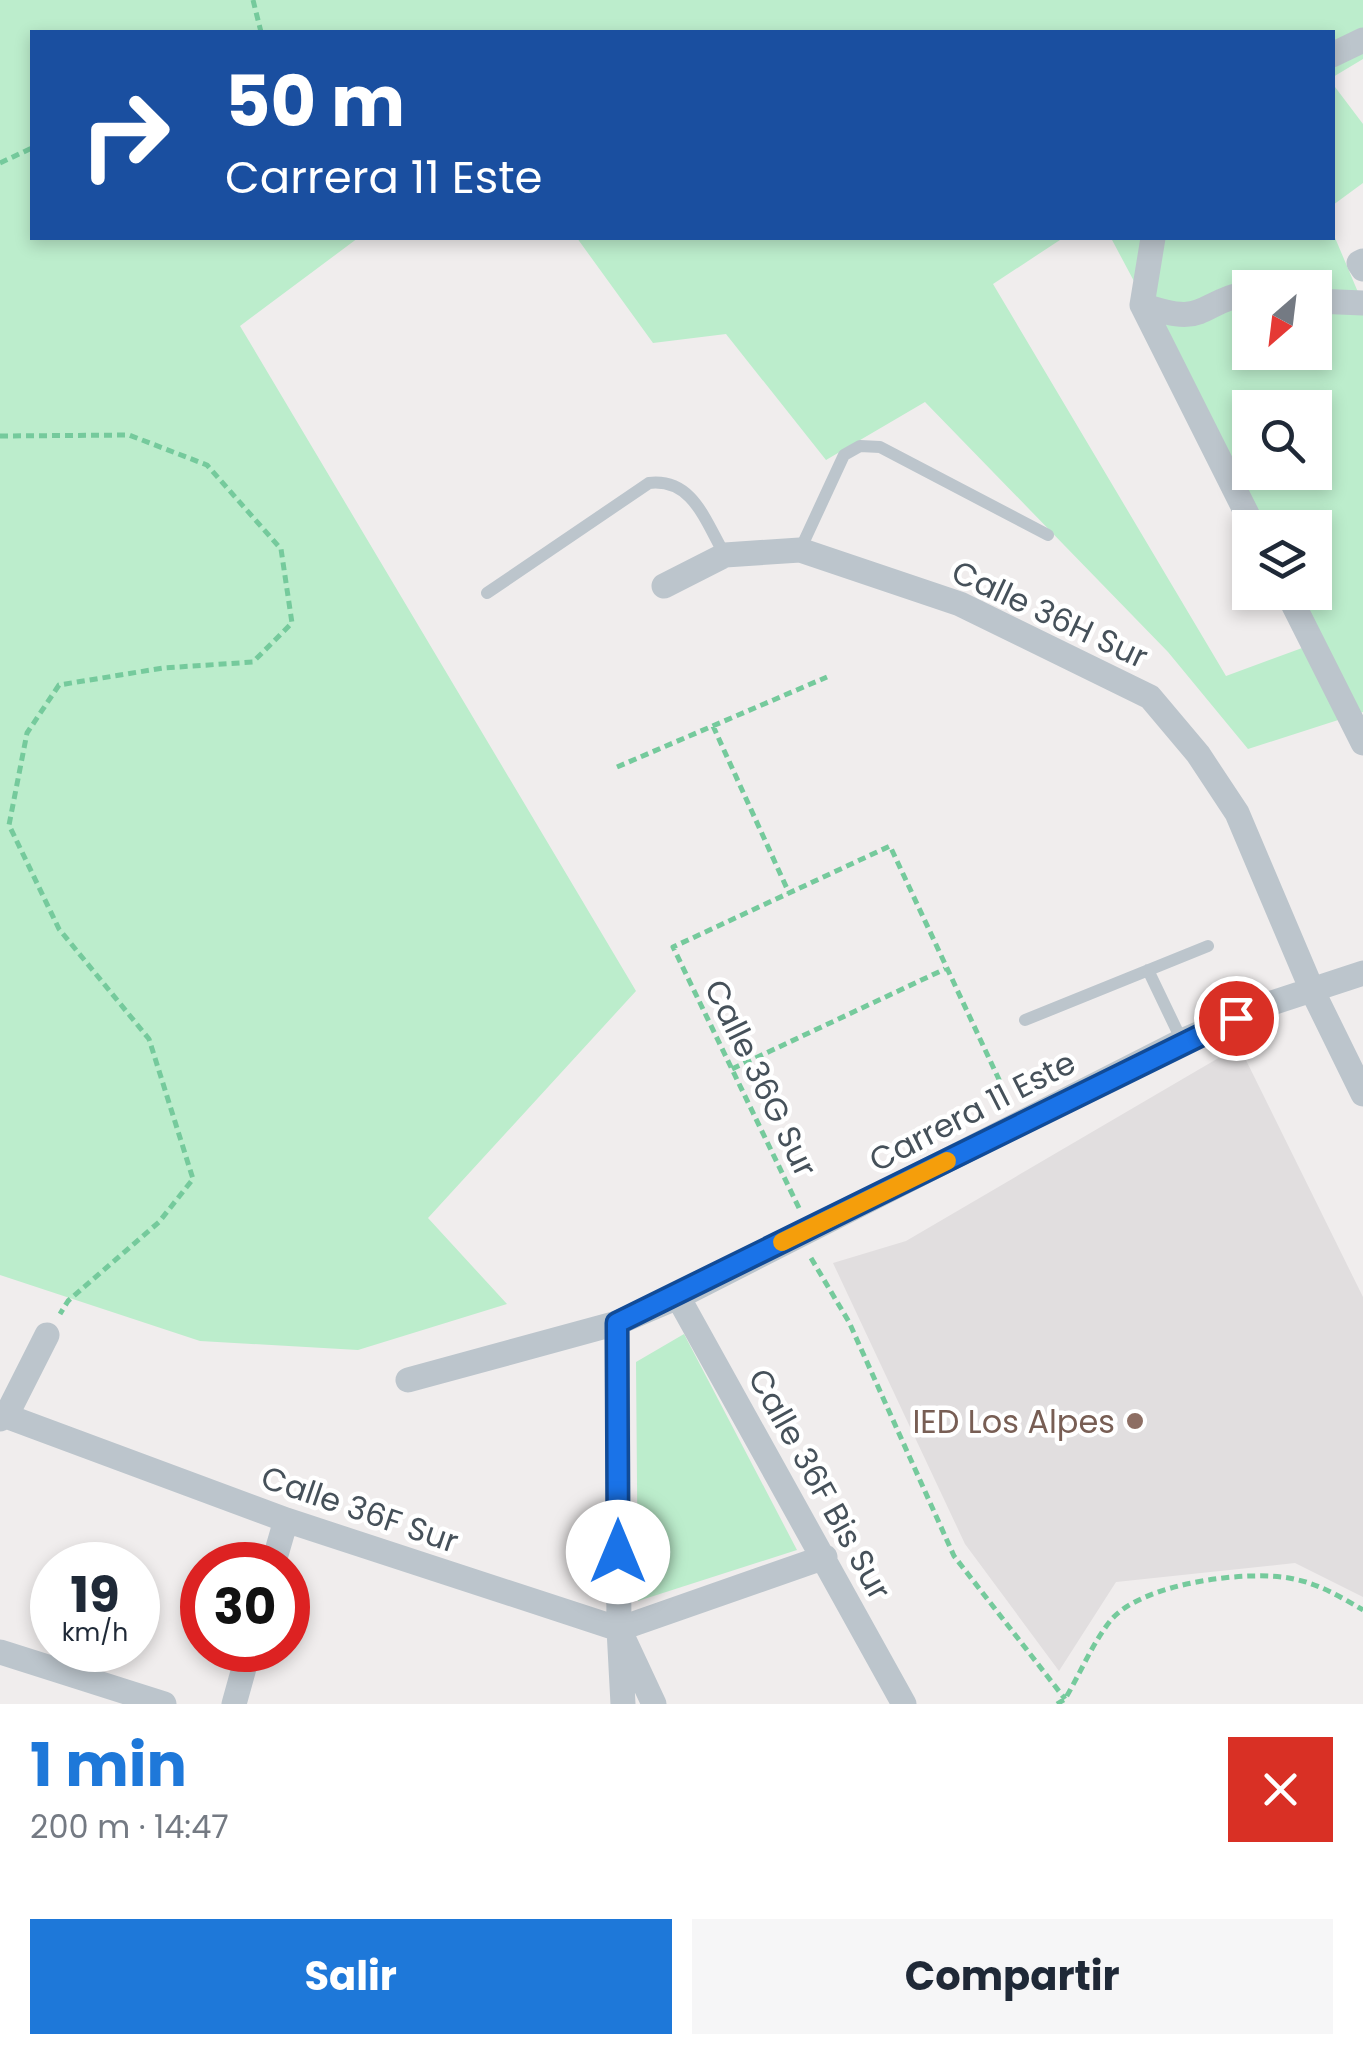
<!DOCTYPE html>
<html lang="es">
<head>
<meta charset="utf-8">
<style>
	body { margin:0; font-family:Poppins,sans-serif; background:#f6f6f7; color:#1f2937; height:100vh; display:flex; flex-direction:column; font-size:38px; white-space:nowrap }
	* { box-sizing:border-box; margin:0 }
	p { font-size:32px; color:#747a83 }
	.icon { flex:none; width:55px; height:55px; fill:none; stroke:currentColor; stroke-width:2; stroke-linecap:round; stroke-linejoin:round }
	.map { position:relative; height:1704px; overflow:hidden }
	.sheet { display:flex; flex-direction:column; background:#fff; flex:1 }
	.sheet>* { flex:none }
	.banner { position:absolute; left:30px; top:30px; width:1305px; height:210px; border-radius:0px; box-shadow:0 5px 15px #0003; background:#1a4fa0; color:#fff; overflow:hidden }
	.needle { width:65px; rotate:208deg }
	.controls { position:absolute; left:1232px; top:270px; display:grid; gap:20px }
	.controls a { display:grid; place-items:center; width:100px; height:100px; border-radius:0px; background:#fff; box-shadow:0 5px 15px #0003; font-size:50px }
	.speed { position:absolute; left:30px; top:1542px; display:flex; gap:20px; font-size:50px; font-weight:700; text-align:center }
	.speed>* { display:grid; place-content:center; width:130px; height:130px; border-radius:50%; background:#fff; box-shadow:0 5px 15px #0003; line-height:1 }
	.speed small { font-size:25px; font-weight:400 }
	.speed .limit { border:15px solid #d22; background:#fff; color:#111 }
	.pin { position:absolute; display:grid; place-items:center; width:85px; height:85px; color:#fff; margin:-42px; border:5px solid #fff; border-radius:50%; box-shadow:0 2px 10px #0007 }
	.me { position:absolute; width:110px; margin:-55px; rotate:0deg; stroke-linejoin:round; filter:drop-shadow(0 0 8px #0008) }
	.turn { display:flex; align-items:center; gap:35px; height:210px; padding:0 30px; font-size:45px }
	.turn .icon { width:130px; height:130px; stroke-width:2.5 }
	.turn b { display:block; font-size:70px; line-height:85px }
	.round { display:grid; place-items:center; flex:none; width:105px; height:105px; border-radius:0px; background:#f6f6f7 }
	.headline { display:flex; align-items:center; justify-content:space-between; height:170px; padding:0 30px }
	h1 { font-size:60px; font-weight:700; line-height:75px; color:#1e78d9 }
	.action { display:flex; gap:20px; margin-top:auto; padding:20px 30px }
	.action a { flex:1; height:115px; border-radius:0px; background:#1e78d9; color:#fff; font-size:40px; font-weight:700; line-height:115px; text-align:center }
	.action a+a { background:#f6f6f7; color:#1f2937 }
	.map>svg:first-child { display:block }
</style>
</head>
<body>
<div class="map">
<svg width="1363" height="1704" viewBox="0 0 1363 1704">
	<rect width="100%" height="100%" fill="#f0eded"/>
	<path fill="#e1dedf" d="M1239,1046l124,251v300l-68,-34 -179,19 -57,89 -94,-127 -132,-281 73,-22z"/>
	<path fill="#bcedcc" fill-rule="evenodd" d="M0,0h1363v59l-30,18 -1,-45h-1300v206h326l-118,88 396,665 -208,227 79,86 -149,46 -158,-9 -200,-66z
		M1332,83l31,41v59l-30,22z
		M1333,233l30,71v408l-115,37 -80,-97 -243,-250 -99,58 -100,-126 -73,9 -76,-105h486l-70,46 233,392 98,-36 -25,-47 16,-1v-64l-50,-1 -154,-289h221zM1250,288h65v64h-65zM1250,408h65v64h-65z
		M684,1334l113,216 -159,51 -2,-239z"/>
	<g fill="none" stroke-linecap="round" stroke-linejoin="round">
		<path stroke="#75ca9c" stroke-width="5" stroke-dasharray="8 5" stroke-linecap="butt" d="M253,0l8,32
			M0,163l32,-15
			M0,436l129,-1 78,30 74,84 11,74 -39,39 -90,6 -104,17 -32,48 -18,92 50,104 90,110 44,140 -34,43 -91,79 -8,13
			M713,726l76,167
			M617,767l210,-90
			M732,1069l213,-100
			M799,1208l-126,-261 217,-101 119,255
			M811,1258l38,64 105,234 111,143
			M1057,1704l8,-5c15,-25 28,-57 46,-79 31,-37 138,-51 183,-41 25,5 47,18 69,31"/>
		<path stroke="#bcc5cc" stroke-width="12" d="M800,550l44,-95 16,-9 20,1 168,88
			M487,593l162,-110c44,-5 56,38 76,72
			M1148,970l34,71
			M1025,1020l183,-74"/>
		<path stroke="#bcc5cc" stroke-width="25" d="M1332,55l31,-15
			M1363,261l-4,2 4,6
			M1315,301l48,2
			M1142,305l112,223
			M1142,305c66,23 54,-2 108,-13
			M1142,305l11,-67
			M664,586l61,-31 75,-5 160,54 190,93 48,57 39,59 75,177 51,104
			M1287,592l76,151
			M678,1297l226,407
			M617,1323l2,306 4,75
			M408,1380l209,-57 61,-26 504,-256 81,-35 100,-33
			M6,1416l280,104 333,109 35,75
			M0,1419l6,-3 41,-81
			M273,1565l13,-45
			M619,1629l206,-72
			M0,1652l164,52
			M234,1704l15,-54"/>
	</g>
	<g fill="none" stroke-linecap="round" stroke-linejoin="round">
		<g stroke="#114b97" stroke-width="25">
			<path id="route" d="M618,1552l-1,-229 619,-305"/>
		</g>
		<use href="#route" stroke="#1a73e8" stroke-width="18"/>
		<path stroke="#f59e0b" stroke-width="18" d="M782,1242l165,-81"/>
	</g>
	<circle fill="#8d6e63" stroke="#fff" stroke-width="4" cx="1135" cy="1421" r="10"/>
	<g text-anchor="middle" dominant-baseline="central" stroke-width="9" stroke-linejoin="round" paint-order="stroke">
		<g font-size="32" fill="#46515a" stroke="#fff">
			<text transform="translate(1050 614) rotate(25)">Calle 36H Sur</text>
			<text transform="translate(761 1078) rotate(64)">Calle 36G Sur</text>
			<text transform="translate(972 1111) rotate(-27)">Carrera 11 Este</text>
			<text transform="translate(820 1484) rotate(61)">Calle 36F Bis Sur</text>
			<text transform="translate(360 1509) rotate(19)">Calle 36F Sur</text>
		</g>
		<g font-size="32" fill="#785e54" stroke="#fff" text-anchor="end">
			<text x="1115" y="1421">IED Los Alpes</text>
		</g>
	</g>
</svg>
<div class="controls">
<a><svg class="needle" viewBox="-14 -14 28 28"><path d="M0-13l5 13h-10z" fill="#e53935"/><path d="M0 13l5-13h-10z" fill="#747a83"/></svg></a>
<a><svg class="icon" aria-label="search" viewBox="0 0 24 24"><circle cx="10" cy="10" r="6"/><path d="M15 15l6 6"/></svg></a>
<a><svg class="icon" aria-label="layers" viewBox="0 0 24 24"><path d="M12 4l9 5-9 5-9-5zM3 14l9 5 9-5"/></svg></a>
</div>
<div class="speed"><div>19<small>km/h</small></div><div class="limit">30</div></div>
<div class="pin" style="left:1236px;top:1018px;background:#d93025"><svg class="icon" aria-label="arrive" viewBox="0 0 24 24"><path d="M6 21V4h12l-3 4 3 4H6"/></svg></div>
<svg class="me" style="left:618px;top:1552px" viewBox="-20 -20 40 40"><circle r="19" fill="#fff"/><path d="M0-13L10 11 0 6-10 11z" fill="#1a73e8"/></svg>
<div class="banner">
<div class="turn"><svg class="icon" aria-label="right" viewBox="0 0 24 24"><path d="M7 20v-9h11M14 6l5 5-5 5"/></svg><div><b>50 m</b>Carrera 11 Este</div></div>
</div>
</div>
<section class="sheet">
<div class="headline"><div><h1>1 min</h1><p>200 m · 14:47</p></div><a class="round" style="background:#d93025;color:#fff"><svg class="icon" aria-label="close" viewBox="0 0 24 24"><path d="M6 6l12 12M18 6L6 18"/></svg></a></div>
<div class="action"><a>Salir</a><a>Compartir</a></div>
</section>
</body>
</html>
